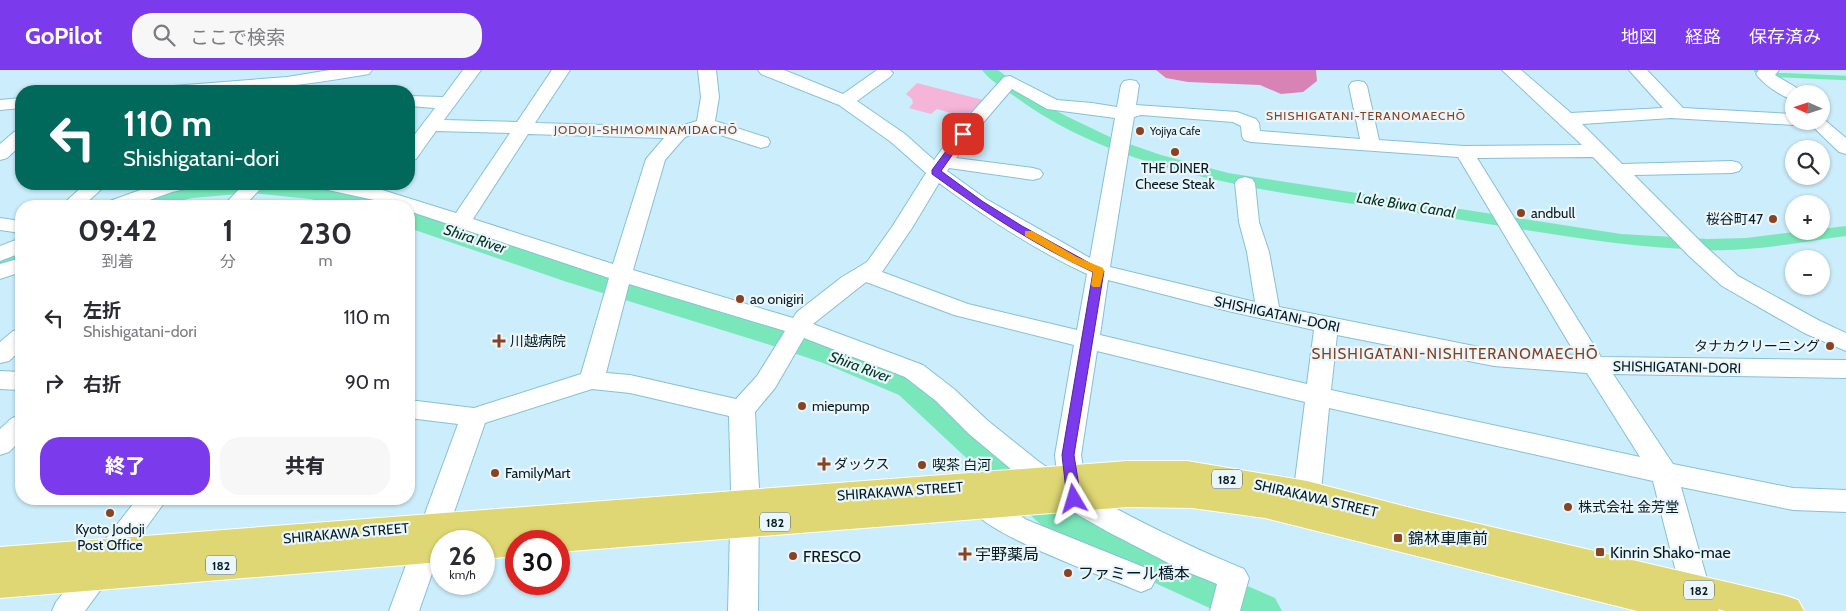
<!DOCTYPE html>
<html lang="ja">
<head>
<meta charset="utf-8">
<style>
	body { margin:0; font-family:Cabin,"Noto Sans JP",sans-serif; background:#f7f7f7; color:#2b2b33; height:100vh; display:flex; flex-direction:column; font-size:19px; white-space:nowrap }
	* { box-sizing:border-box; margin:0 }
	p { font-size:16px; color:#7c7c81 }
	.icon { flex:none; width:28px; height:28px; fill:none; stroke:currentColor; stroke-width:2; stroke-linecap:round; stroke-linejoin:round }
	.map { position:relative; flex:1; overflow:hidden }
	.sheet { position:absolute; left:15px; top:130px; width:400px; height:305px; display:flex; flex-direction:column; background:#fff; border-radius:20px; box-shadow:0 1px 4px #0004 }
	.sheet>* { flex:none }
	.guide { position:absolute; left:15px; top:15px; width:400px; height:105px; border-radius:20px; box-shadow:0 1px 4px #0004; background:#00695c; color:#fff; overflow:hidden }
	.needle { width:32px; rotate:273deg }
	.buttons { position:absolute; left:1785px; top:15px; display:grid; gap:10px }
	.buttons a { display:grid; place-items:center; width:45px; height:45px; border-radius:50%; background:#fff; box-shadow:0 1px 4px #0004; font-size:25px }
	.speed { position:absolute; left:430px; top:460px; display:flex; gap:10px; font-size:25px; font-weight:700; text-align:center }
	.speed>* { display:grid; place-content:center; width:65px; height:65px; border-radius:50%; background:#fff; box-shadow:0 1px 4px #0004; line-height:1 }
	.speed small { font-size:12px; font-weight:400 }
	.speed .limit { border:8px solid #d22; background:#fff; color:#111 }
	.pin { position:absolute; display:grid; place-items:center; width:42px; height:42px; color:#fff; margin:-21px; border-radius:10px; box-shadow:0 2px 8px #0006 }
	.me { position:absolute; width:55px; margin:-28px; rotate:353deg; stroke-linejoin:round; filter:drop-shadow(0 0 4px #0008) }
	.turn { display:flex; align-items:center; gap:18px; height:105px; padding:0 25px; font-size:22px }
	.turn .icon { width:65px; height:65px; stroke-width:2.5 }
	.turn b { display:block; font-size:35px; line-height:42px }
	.eta { display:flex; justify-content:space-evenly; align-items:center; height:85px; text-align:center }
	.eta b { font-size:30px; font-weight:800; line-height:35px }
	.button { display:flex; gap:10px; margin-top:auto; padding:10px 25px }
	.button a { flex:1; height:58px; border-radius:20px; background:#7c3aed; color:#fff; font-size:20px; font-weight:800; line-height:58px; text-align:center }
	.button a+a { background:#f7f7f7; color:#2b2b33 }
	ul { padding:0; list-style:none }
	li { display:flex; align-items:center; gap:15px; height:65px; padding:0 25px }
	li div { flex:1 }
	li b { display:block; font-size:19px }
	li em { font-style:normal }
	header { display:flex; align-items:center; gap:30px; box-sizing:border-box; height:70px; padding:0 25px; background:#7c3aed; color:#fff }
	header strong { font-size:24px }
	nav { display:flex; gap:28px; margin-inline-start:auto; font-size:18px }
	.search { width:350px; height:45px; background:#f7f7f7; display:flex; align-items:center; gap:12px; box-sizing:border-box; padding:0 18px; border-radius:20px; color:#7c7c81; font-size:19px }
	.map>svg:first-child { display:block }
</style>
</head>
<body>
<header>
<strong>GoPilot</strong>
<div class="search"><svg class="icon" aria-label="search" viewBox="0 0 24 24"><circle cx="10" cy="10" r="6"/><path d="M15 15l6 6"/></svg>ここで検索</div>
<nav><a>地図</a><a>経路</a><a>保存済み</a></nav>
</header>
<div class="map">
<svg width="1846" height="541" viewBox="0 0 1846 541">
	<rect width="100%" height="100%" fill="#cbedfc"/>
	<path fill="#f5b5d9" d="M917,13l66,17 -18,17 -28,-8 -6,5 -22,-6 4,-5 -1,-4 -6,-5z"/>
	<path fill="#d883b5" d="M1156,0h160l1,11 -14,11 -22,2 -21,-9 -72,-3 -22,-4z"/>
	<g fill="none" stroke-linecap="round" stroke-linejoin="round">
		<path stroke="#7ae7ba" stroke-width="4.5" d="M1756,0l23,5 67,3"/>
		<path fill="#7ae7ba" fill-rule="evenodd" d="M982,0h16l46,34 22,12 46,22 49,17 67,18 393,61 87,5 38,-1 56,-7h19v-2l25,-3v10c-46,6 -93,16 -139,14 -89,-2 -176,-20 -264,-33 -138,-22 -311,-34 -426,-119 -11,-8 -27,-17 -35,-28z"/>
		<path fill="#7ae7ba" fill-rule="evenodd" d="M180,114h139l63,16 5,6h-46l-31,-7 -59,-6 -59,5 -32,8h-44l5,-6z
			M409,139l180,59 202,60 56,19 76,30 79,70 81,66 192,85 7,13h-66l-161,-74 -79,-70 -77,-72 -76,-32 -56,-19 -200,-62 -158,-54z
			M21,175v21l-21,8v-22z"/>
		<g stroke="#86c0d6" stroke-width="2">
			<path id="minor" d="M330,0h42l-3,4 -6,1c-66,11 -132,20 -199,16l3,-4 6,-1 114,-9z
				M463,0h18l-37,50 73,2 35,-52h18l-35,53 142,4 20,-6 4,-24 -3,-27h18l3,27 -4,24 53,17 2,4 -2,4 -7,2 -56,-18 -20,7 -20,23 -32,110 160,48 4,-6 45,-35 25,-15 25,-35 34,-54 -35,-31 -52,-37 -78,-31 -3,-4h26l59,24 34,-24h13l3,3 -3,4 -33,24 48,33 29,26 22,-30 48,-53 6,-1 47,24 35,3 25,4 4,-22 3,-4 6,-1 6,1 3,4 -3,20 101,7 19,7 3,4 1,8 100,8 -11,-53 3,-4 6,-1 6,1 3,4 12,54 85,6 118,-1 -80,-75h19l50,43 92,-5 -34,-38h18l36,38 111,6v7h8l-2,3 -6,1 -123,-7 -89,6 40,40 110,-3 7,2 3,4 -3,4 -7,2 -98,2 70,70 34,31 82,45 26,12v18l-42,-18 -82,-47 -34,-31 -95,-98 -116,1 124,199 245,3v18l-233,-4 60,90 120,24 53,2v22l-53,-2 -112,-23 35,124h-30l-33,-130 -324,-73 -10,104 -4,8 -10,3 -10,-3 -4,-8 14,-110 -208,-51 -16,104 6,38c51,28 103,54 157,76l5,9 -9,33h-30l7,-27 -37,-15 -70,-36 -46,-26 -46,-32 -49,-41 -33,-33 -31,-24 -101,-39 -29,50 -20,24 4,77 -1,122h-30l3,-122 -2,-73 -99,-23 -38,-4 -107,34 -41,118h-3v7l-22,63h-30l69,-187 -49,-6v-18l65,8 107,-34 28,-96 -200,-67v-5h-16l-19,-6 -55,-12 -3,-4h38l25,5 77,24 54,-80 -74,-2 -20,28 -7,2v-19l26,-34 -26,-2v-10l34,1zM1012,19l35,20 68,9 -25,140 -104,-59 -39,-28 2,-3 84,12 7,-2 3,-4 -3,-4 -7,-2 -77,-10 14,-20zM1141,45l92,7 8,4 1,10 2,4 7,2 207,15 118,198 -82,-5 -215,-43 -10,-55 -10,-30 -4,-39 -3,-4 -7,-2 -7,2 -3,4 4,39 8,30 8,50 -145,-35 24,-150zM528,64l136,4 -18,21 -33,105 -140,-45zM939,113c46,34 96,67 148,91l-10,56 -109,-26 -86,-32 30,-44zM1108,210l120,31 86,19 -7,54 -207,-49zM866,212l88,33 120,30 -19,110 2,19 -19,-13 -51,-41 -33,-31 -31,-24 -110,-41zM629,214l156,47 -28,45 -21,23 -106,-24 -24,-2zM1337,265l157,31 93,7 53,84 -309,-67z
				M1759,0h20l-4,5 22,13 5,6h-8v6c-12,-3 -31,-16 -38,-26z
				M21,28v10l-21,2v-10z
				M1821,47l25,21v16l-7,-2 -32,-31h14z
				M21,60v15l-14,13 -7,2v-16l14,-12z
				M85,114h22l-24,22h-22z
				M157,114h36l-3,4 -18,4 -39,14h-29l3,-4z
				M244,114h21l-21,22h-21z
				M0,148l21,3v12l-21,-3z
				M21,168v15l-21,8v-15z
				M21,188v14l-21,7v-15z
				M21,259v21l-12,11 -9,2v-21l13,-11z
				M0,301l21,1v18l-21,-1z
				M21,345v25l-12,12 -9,3v-26l12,-11z
				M983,425l10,3 34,22 124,50 5,9 -5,9 -10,4 -10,-4c-34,-14 -147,-54 -162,-82l4,-8z
				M137,429h30l-82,112h-33l4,-9z"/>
		</g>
		<g stroke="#fff" stroke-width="2">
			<path id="major" d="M1127,391h60l120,20 108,28 371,87 12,4 6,11h-79l-7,-2 1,2h-82l-372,-93 -73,-10 -64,-1 -569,45v-11h-43v15l-32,3v-18h-15l2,-3 -18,1 1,2h-13v21l-441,36v-51z"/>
		</g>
		<use href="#minor" fill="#fff" fill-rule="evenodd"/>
		<use href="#major" fill="#ded773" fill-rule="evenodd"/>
	</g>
	<path fill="#7c3aed" stroke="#51269a" d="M963,61l4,3 -26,37 41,30 40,25 82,45 -30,184 7,44 -2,4 -5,1 -5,-1 -2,-4 -5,-44 31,-183c-57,-26 -110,-61 -161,-98v-4l28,-38z"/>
	<path fill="#f59e0b" d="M1025,161h7l45,26 26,11 1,3 -4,16h-7l-2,-2 2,-13 -24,-11 -44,-25z"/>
	<g fill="#8a4321" stroke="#ebf6fb" stroke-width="2">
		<circle cx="1140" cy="61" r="5"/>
		<circle cx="1175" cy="82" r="5"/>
		<circle cx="1521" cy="143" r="5"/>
		<circle cx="1773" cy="149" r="5"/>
		<circle cx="740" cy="229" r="5"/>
		<path d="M496.5 263.5h5v5h5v5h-5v5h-5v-5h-5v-5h5z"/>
		<circle cx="1830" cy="276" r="5"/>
		<circle cx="802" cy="336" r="5"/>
		<path d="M821.5 386.5h5v5h5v5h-5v5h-5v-5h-5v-5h5z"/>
		<circle cx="922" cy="395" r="5"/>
		<circle cx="495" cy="403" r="5"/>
		<circle cx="1568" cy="437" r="5"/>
		<circle cx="110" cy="443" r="5"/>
		<rect x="1393" y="463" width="10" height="10" rx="2.5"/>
		<rect x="1595" y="477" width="10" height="10" rx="2.5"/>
		<path d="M962.5 476.5h5v5h5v5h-5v5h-5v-5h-5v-5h5z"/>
		<circle cx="793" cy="486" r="5"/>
		<circle cx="1068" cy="503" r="5"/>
	</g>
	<g text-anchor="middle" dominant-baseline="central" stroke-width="4.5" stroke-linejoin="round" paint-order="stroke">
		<g font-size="11" fill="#041b24" stroke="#ebf6fb" text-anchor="start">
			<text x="1150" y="61">Yojiya Cafe</text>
		</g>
		<g font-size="12" letter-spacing="1" fill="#834122" stroke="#ebf6fb">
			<text x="1366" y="45">SHISHIGATANI-TERANOMAECHŌ</text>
			<text x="646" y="59">JODOJI-SHIMOMINAMIDACHŌ</text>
		</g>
		<g fill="#ebf6fb" stroke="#495d64" stroke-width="1">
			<rect x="1212" y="399.5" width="30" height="19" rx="4"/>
			<rect x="760" y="442.5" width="30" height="19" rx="4"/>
			<rect x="206" y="485.5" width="30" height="19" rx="4"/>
			<rect x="1684" y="510.5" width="30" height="19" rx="4"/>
		</g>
		<g font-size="12" font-weight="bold" fill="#041b24">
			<text x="1227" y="409">182</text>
			<text x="775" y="452">182</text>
			<text x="221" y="495">182</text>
			<text x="1699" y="520">182</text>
		</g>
		<g font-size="14" fill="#041b24" stroke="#ebf6fb" text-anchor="start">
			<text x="1175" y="98" text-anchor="middle">THE DINER<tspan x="1175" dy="16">Cheese Steak</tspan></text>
			<text x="1531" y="143">andbull</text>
			<text x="1763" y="149" text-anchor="end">桜谷町47</text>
			<text x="750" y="229">ao onigiri</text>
			<text x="510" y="271">川越病院</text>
			<text x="1820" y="276" text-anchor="end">タナカクリーニング</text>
			<text x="812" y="336">miepump</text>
			<text x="834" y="394">ダックス</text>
			<text x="932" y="395">喫茶 白河</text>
			<text x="505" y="403">FamilyMart</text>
			<text x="1578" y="437">株式会社 金芳堂</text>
			<text x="110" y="459" text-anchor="middle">Kyoto Jodoji<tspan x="110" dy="16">Post Office</tspan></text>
		</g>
		<g font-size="14" fill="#041b24" stroke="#ebf6fb">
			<text transform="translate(1277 244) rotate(12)">SHISHIGATANI-DORI</text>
			<text transform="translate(1677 297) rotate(1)">SHISHIGATANI-DORI</text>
			<text transform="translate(900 421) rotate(-4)">SHIRAKAWA STREET</text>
			<text transform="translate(1316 428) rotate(13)">SHIRAKAWA STREET</text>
			<text transform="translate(346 463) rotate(-5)">SHIRAKAWA STREET</text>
		</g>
		<g font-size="15" font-style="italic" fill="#032" stroke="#ebf6fb">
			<text transform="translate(1406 135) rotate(9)">Lake Biwa Canal</text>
			<text transform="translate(475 169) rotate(18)">Shira River</text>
			<text transform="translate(860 297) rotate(20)">Shira River</text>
		</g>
		<g font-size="15" letter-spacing="1" fill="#834122" stroke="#ebf6fb">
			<text x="1455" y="284">SHISHIGATANI-NISHITERANOMAECHŌ</text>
		</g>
		<g font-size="16" fill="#041b24" stroke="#ebf6fb" text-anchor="start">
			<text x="1408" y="468">錦林車庫前</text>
			<text x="1610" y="482">Kinrin Shako-mae</text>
			<text x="975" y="484">宇野薬局</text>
			<text x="803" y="486">FRESCO</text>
			<text x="1078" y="503">ファミール橋本</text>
		</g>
	</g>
</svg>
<div class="buttons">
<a><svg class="needle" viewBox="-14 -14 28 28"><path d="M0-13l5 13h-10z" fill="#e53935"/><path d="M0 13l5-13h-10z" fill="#7c7c81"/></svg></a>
<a><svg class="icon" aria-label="search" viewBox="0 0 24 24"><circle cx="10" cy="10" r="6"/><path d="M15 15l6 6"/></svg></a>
<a>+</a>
<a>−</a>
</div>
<div class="speed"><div>26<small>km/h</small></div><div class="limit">30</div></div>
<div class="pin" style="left:963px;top:64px;background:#d93025"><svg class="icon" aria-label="arrive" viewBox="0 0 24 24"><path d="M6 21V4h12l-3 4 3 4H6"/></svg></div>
<svg class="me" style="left:1074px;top:429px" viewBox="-20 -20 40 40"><path d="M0-17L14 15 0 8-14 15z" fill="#7c3aed" stroke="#fff" stroke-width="4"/></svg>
<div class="guide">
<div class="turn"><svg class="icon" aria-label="left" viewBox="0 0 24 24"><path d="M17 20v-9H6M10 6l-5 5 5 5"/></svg><div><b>110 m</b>Shishigatani-dori</div></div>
</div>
<section class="sheet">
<div class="eta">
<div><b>09:42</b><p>到着</p></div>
<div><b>1</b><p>分</p></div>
<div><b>230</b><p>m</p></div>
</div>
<ul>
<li><svg class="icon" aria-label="left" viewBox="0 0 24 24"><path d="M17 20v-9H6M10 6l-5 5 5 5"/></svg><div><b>左折</b><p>Shishigatani-dori</p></div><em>110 m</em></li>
<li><svg class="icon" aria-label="right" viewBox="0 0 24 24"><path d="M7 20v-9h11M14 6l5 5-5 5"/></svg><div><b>右折</b></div><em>90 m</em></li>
</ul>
<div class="button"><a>終了</a><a>共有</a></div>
</section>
</div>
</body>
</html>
